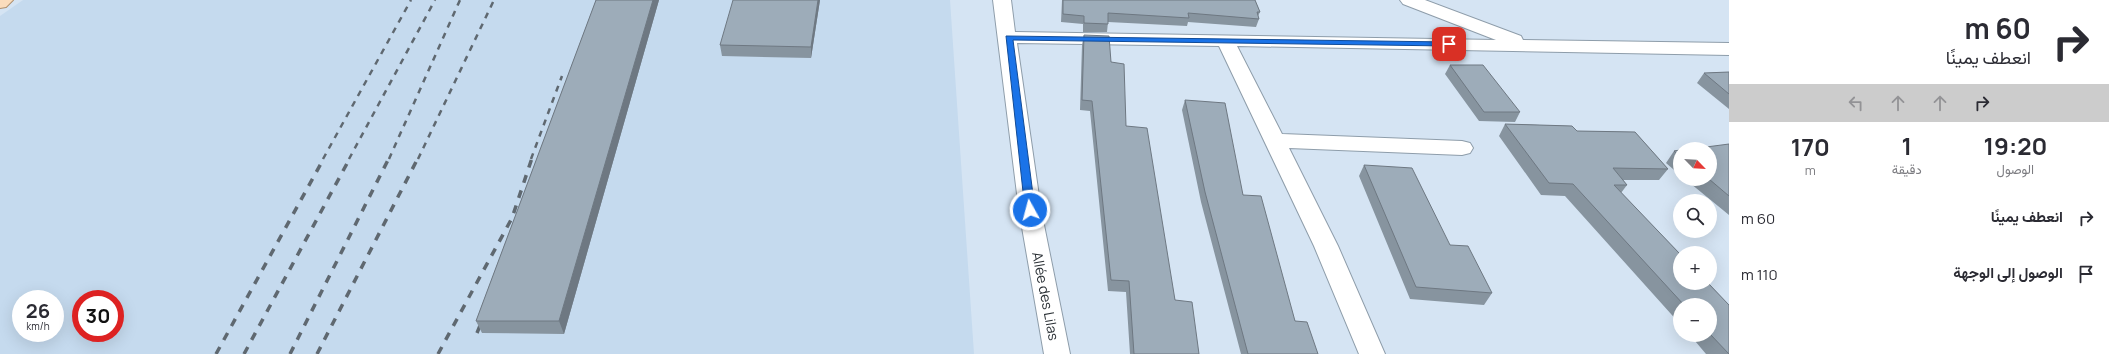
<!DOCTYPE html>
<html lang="ar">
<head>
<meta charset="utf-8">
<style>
	body { margin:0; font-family:Manrope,Vazirmatn,sans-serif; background:#f7f7f7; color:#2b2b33; direction:rtl; height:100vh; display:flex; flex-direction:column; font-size:15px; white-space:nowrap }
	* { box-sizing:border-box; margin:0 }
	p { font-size:13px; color:#7c7c81 }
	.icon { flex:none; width:22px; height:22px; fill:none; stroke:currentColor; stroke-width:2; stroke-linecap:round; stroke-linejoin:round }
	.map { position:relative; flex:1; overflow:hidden; direction:ltr }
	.sheet { display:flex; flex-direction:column; background:#fff; width:380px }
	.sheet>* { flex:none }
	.guide { background:#fff; color:#2b2b33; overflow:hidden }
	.needle { width:26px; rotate:115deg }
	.fabs { position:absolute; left:1673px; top:142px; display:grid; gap:8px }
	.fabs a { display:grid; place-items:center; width:44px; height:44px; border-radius:50%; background:#fff; box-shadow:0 4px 16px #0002; font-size:20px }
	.speed { position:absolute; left:12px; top:290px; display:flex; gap:8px; font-size:20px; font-weight:700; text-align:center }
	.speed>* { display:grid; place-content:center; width:52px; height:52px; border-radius:50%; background:#fff; box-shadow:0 4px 16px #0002; line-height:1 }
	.speed small { font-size:10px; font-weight:400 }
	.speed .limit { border:6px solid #d22; background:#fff; color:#111 }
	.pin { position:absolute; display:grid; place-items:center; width:34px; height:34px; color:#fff; margin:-17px; border-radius:8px; box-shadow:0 2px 6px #0006 }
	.me { position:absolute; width:44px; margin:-22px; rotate:353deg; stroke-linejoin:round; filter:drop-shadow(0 0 3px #0008) }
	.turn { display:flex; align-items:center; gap:14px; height:84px; padding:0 12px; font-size:18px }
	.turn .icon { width:52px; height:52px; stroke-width:2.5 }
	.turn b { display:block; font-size:28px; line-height:34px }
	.lanes { display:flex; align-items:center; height:38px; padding:0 12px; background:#0003; justify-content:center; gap:20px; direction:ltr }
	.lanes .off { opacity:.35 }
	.eta { display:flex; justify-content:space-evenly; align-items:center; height:68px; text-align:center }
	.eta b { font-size:24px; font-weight:700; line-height:28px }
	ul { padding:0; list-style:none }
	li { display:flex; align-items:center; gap:12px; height:56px; padding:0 12px }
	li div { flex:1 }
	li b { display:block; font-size:15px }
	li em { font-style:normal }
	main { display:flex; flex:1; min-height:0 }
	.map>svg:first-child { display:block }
</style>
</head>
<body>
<main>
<section class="sheet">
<div class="guide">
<div class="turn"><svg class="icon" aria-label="right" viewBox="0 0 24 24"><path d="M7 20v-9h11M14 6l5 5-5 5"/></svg><div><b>60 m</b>انعطف يمينًا</div></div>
<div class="lanes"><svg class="icon off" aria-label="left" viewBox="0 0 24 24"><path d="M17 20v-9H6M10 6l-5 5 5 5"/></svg><svg class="icon off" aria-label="ahead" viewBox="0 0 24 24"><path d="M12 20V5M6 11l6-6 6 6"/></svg><svg class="icon off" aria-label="ahead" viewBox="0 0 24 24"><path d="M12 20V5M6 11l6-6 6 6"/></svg><svg class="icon" aria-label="right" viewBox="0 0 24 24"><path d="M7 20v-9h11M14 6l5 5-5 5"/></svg></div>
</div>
<div class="eta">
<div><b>19:20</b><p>الوصول</p></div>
<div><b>1</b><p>دقيقة</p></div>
<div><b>170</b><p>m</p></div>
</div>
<ul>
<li><svg class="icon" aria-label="right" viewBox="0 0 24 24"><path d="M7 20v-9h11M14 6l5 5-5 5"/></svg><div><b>انعطف يمينًا</b></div><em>60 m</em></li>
<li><svg class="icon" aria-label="arrive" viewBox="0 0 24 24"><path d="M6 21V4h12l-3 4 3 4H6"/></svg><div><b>الوصول إلى الوجهة</b></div><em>110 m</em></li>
</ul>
</section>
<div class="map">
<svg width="1729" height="354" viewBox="0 0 1729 354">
	<rect width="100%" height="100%" fill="#d5e4f3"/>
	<path fill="#c5daee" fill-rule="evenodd" d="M23,0h927l24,354h-974v-338zM21,299h34v34h-34zM81,299h34v34h-34z"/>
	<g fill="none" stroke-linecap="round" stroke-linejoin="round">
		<g stroke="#8e9daa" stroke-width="2">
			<path id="minor" d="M993,0h18l4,32 481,8 -93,-36 -3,-4h25l96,36 2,4 206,3v12l-492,-9 45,88 180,7 8,2 3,5 -3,5 -8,2 -173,-7 49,98 47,108h-26l-45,-108 -95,-200 -202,-3 24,167 29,144h-26l-25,-144z"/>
		</g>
		<g stroke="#af906f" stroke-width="2">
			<path id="major" d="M0,0h13l-7,7 -6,1z"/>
		</g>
		<use href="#minor" fill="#fff" fill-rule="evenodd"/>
		<use href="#major" fill="#fadcbc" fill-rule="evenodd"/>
		<path stroke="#5f6870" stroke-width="2.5" stroke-dasharray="6 6" stroke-linecap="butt" d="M323,159l88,-159
			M349,159l86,-159
			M389,159l71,-159
			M418,159l76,-159
			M531,159l31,-83"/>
		<path stroke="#5f6870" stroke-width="3.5" stroke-dasharray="8 8" stroke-linecap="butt" d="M477,333l6,-15
			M216,354l108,-196
			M244,354l106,-196
			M290,354l99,-196
			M317,354l101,-196
			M438,354l74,-136 20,-60"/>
	</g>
	<path fill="#87949f" d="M596,0h63l-95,334 -82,-1 -6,-12z
		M820,0l-9,58 -89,-2 -2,-11z
		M1062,0h193l5,12 -2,4 1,3 -3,8 -68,-5 -1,4 -79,-4 -1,10h-24v-8l-22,-2z
		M1084,35l27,27 15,64 49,174 24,54h-69l-4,-62 -18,-1 -18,-180 -10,-1 2,-65z
		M1450,65l70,47 -5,10 -36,-1 -34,-47z
		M1729,72v37l-32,-26 7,-10z
		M1185,100l58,95 52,126 23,33h-77l-40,-152 -19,-92z
		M1505,124l67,2 5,5 58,1 33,37 -9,11h-36l4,5 -6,8 59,61v29h28l21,22v49h-23l-16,-19h20v-30h-30v19l-115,-128 -24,-1 -42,-59z
		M1729,144v71l-44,-36h25z
		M1680,150v25l-14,-12 8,-12z
		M1364,165l86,80 42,48 -8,12 -74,-6 -51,-123z"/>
	<path fill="#6e7882" d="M653,0h6l-95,334 -5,-13z
		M818,0h2l-9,58v-11z"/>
	<path fill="#9dacb9" stroke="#6e7882" d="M596,0h57l-94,321h-83z
		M733,0h85l-7,47 -91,-2z
		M1063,0h192l5,12h-3l2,7 -71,-6 1,5 -81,-5v11l-24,-1v-7l-21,-2z
		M1084,35l25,1 2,26 13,2 2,62 21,2 28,172 17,2 7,52h-65l-5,-73 -18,-1 -19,-179 -10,-1z
		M1450,65h33l37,47h-36z
		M1729,72v22l-25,-21z
		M1185,100l40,3 18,92 18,1 34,125 12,1 11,32h-70l-43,-162z
		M1505,124l67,2 5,5 58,1 33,37 -55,-1 14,17h-13l66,69v29h28l21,22v49l-19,-20v-29h-26l-111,-121 -24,-1z
		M1729,144v52l-20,-17h1v-30h-19z
		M1680,150v6l-6,-5z
		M1364,165l48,3 38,77 18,1 24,47 -76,-6z"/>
	<path fill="#1a73e8" stroke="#114b97" d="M1006,36l443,6 4,2 -4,2 -436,-6 22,170 -5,3 -5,-3z"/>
	<g text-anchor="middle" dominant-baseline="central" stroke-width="3" stroke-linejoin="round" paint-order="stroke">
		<g font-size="14" fill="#292f34" stroke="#fff">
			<text transform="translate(1046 296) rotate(79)">Allée des Lilas</text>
		</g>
	</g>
</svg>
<div class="fabs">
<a><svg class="needle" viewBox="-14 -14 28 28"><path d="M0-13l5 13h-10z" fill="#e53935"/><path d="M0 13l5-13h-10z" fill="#7c7c81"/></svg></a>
<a><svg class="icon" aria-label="search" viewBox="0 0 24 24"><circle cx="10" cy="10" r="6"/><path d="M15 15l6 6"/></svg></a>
<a>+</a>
<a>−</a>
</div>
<div class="speed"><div>26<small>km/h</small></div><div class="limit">30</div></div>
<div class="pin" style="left:1449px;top:44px;background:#d93025"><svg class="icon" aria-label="arrive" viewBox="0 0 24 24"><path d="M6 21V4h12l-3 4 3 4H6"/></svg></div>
<svg class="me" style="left:1030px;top:210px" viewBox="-20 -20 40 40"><circle r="17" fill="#1a73e8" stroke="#fff" stroke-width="3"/><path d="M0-11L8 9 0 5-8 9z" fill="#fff"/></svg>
</div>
</main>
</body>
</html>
